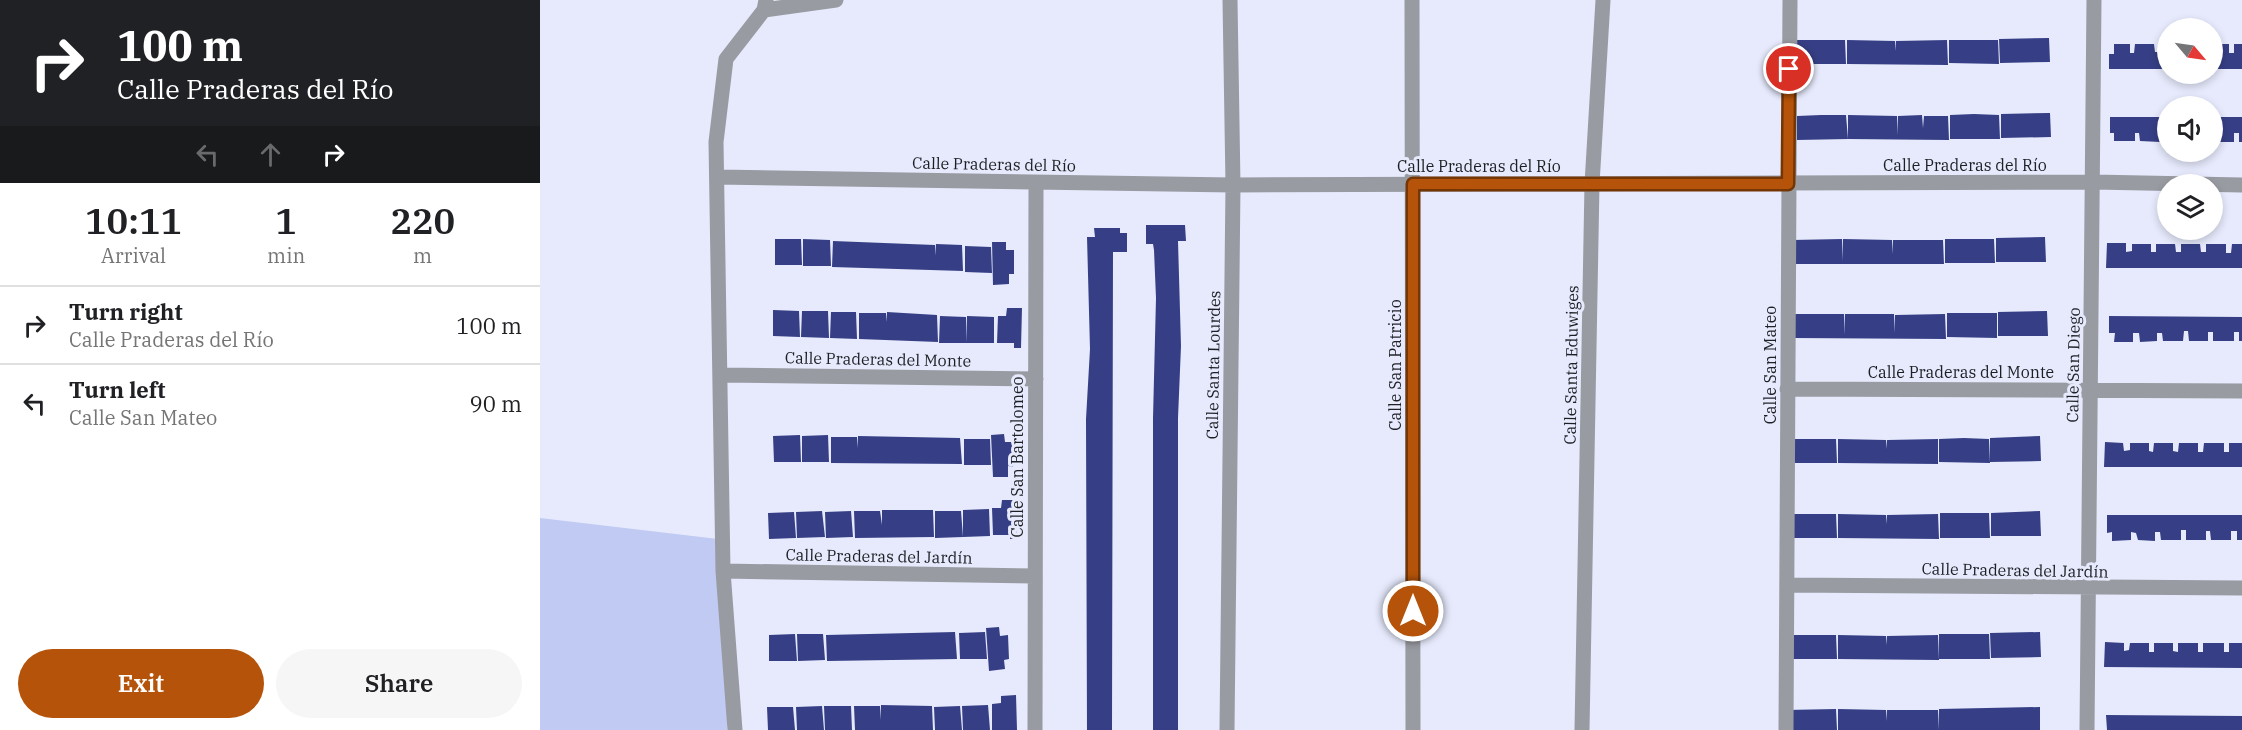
<!DOCTYPE html>
<html lang="en">
<head>
<meta charset="utf-8">
<style>
	body { margin:0; font-family:"IBM Plex Serif",serif; background:#f6f6f6; color:#202124; height:100vh; display:flex; flex-direction:column; font-size:22px; white-space:nowrap }
	* { box-sizing:border-box; margin:0 }
	p { font-size:20px; color:#757577 }
	.icon { flex:none; width:33px; height:33px; fill:none; stroke:currentColor; stroke-width:2; stroke-linecap:round; stroke-linejoin:round }
	.map { position:relative; flex:1; overflow:hidden }
	.side { display:flex; flex-direction:column; background:#fff; width:540px }
	.side>* { flex:none }
	.banner { background:#202124; color:#fff; overflow:hidden }
	.needle { width:39px; rotate:119deg }
	.buttons { position:absolute; left:1617px; top:18px; display:grid; gap:12px }
	.buttons a { display:grid; place-items:center; width:66px; height:66px; border-radius:50%; background:#fff; box-shadow:0 3px 9px #0003; font-size:30px }
	.pin { position:absolute; display:grid; place-items:center; width:51px; height:51px; color:#fff; margin:-26px; border:3px solid #fff; border-radius:50%; box-shadow:0 2px 6px #0007 }
	.me { position:absolute; width:66px; margin:-33px; rotate:0deg; stroke-linejoin:round; filter:drop-shadow(0 0 4px #0008) }
	.turn { display:flex; align-items:center; gap:21px; height:126px; padding:0 18px; font-size:27px }
	.turn .icon { width:78px; height:78px; stroke-width:2.5 }
	.turn b { display:block; font-size:42px; line-height:51px }
	.lanes { display:flex; align-items:center; height:57px; padding:0 18px; background:#0003; justify-content:center; gap:30px; direction:ltr }
	.lanes .off { opacity:.35 }
	.eta { display:flex; justify-content:space-evenly; align-items:center; height:102px; text-align:center }
	.eta b { font-size:36px; font-weight:600; line-height:42px }
	.cta { display:flex; gap:12px; margin-top:auto; padding:12px 18px }
	.cta a { flex:1; height:69px; border-radius:36px; background:#b45309; color:#fff; font-size:24px; font-weight:600; line-height:69px; text-align:center }
	.cta a+a { background:#f6f6f6; color:#202124 }
	ul { padding:0; list-style:none }
	li { display:flex; align-items:center; gap:18px; height:78px; padding:0 18px; border-top:2px solid #e0e0e0 }
	li div { flex:1 }
	li b { display:block; font-size:22px }
	li em { font-style:normal }
	main { display:flex; flex:1; min-height:0 }
	.map>svg:first-child { display:block }
</style>
</head>
<body>
<main>
<section class="side">
<div class="banner">
<div class="turn"><svg class="icon" aria-label="right" viewBox="0 0 24 24"><path d="M7 20v-9h11M14 6l5 5-5 5"/></svg><div><b>100 m</b>Calle Praderas del Río</div></div>
<div class="lanes"><svg class="icon off" aria-label="left" viewBox="0 0 24 24"><path d="M17 20v-9H6M10 6l-5 5 5 5"/></svg><svg class="icon off" aria-label="ahead" viewBox="0 0 24 24"><path d="M12 20V5M6 11l6-6 6 6"/></svg><svg class="icon" aria-label="right" viewBox="0 0 24 24"><path d="M7 20v-9h11M14 6l5 5-5 5"/></svg></div>
</div>
<div class="eta">
<div><b>10:11</b><p>Arrival</p></div>
<div><b>1</b><p>min</p></div>
<div><b>220</b><p>m</p></div>
</div>
<ul>
<li><svg class="icon" aria-label="right" viewBox="0 0 24 24"><path d="M7 20v-9h11M14 6l5 5-5 5"/></svg><div><b>Turn right</b><p>Calle Praderas del Río</p></div><em>100 m</em></li>
<li><svg class="icon" aria-label="left" viewBox="0 0 24 24"><path d="M17 20v-9H6M10 6l-5 5 5 5"/></svg><div><b>Turn left</b><p>Calle San Mateo</p></div><em>90 m</em></li>
</ul>
<div class="cta"><a>Exit</a><a>Share</a></div>
</section>
<div class="map">
<svg width="1702" height="730" viewBox="0 0 1702 730">
	<rect width="100%" height="100%" fill="#e6eafc"/>
	<path fill="#c0caf3" d="M0,518l178,21 13,33 -4,158h-187z"/>
	<path fill="#363f85" d="M1509,38l1,24 -50,1 -1,-24z
		M1256,40h49l1,24h-50z
		M1307,40l48,1 1,10v-10l51,-1 1,25 -101,-1z
		M1409,40h49l1,24 -50,-1z
		M1574,44h16v9h4l1,-9h19l1,8h4v-8h9v25h-59v-15h5z
		M1672,44h17v9h5v-9h8v25h-30z
		M1510,113l1,24 -50,1v-24z
		M1434,114l25,1 1,24h-50v-24z
		M1281,115h25l2,24 -51,1v-24z
		M1308,115l49,1v19l1,-19 24,-1 1,13 1,-12h24l1,24 -101,-1z
		M1570,117h58v25h-3v-10h-5v10l-20,-1 -1,-8h-4v8h-21v-8h-4z
		M1672,117h30v25h-3v-9h-5v9h-19z
		M606,225h39l1,16h-8l3,105 -3,72v312h-25v-312l3,-120 -2,-48 -1,-6h-7z
		M554,228h26v5h7v19h-14l-1,478h-25l-1,-311 4,-70 -3,-112h8z
		M1505,237l1,25h-50v-24z
		M235,239h26l1,26h-27z
		M263,239l27,1 1,26h-28z
		M1302,239l1,22v-22l49,1 1,14v-14h50l1,24h-152v-24z
		M1405,239h49l1,24h-50z
		M293,241l102,4v11l1,-12 26,1 1,26 -131,-4z
		M452,242h14v8h8v24h-5v10l-16,1z
		M1567,243h19v9l6,-1v-7h19v8h5v-8h19l1,8h5v-8h19l1,8h5v-8h20v9h5l1,-9h10v24h-136z
		M425,246l26,1 1,26 -27,-1z
		M467,308h15l-1,40h-7v-5h-17l1,-27h8z
		M233,310l26,1 1,26 -27,-1z
		M262,311h26l1,27 -28,-1z
		M1507,311l1,25h-50v-24z
		M291,312h25l1,27 -27,-1z
		M347,312l50,3 1,27 -79,-3v-26h27l1,9z
		M1407,313h50v25l-50,-1z
		M1254,314h50v21l1,-21h49v19l1,-18 50,-1 1,25 -152,-1z
		M400,316l26,1 1,26h-28z
		M427,316l27,1v26h-27z
		M1569,316l133,1v24h-3v-9h-5v9h-21v-9h-5v9h-19l-1,-10h-4l-1,10h-20l-1,-8h-5v8l-17,1 -1,-9h-6v9h-19l1,-9h-6z
		M464,434l1,8h7l1,25 -5,-1v11h-15l-2,-42z
		M260,435l1,27h-27l-1,-26z
		M288,435l1,27h-27v-26z
		M318,436l102,2 2,26 -131,-1v-26h26l1,11z
		M1500,436l1,25 -51,1v-24z
		M1424,438l25,1 1,24 -51,-1v-23z
		M424,439h26l1,26h-27z
		M1246,439h50l1,24h-51z
		M1298,439l48,1 1,9v-9l51,-1v25l-100,-1z
		M1565,442l18,1 1,8 6,-1v-7h19v8l4,1 1,-9h19v8l5,1 1,-9h19v9h5l1,-9h20v9h5v-9h13v24h-138z
		M462,500h14l1,39h-7v-4h-17l-1,-27h9z
		M449,509l1,27 -27,1v-27z
		M342,510h51l1,27 -79,1 -1,-27h26l2,14z
		M282,511l3,26 -28,1 -1,-26z
		M311,511l2,26 -27,1 -1,-26z
		M395,511h26l2,26 -28,1z
		M1500,511l1,25h-50v-23z
		M254,512l2,26 -27,1 -1,-26z
		M1400,513h49l1,25h-50z
		M1246,514h50l1,24h-50z
		M1298,514l48,1 1,9v-9l51,-1 1,25 -101,-1z
		M1567,515h135v25h-5v-9h-6v9h-20l-1,-9h-4v9h-20v-10h-5v10h-20l-1,-8h-5v9l-17,-1 -2,-7 -5,-1v8l-19,1v-9l-5,1z
		M459,627l1,9 8,-1 1,24 -5,1 1,9 -16,2 -3,-43z
		M415,632l2,27 -130,2 -1,-26z
		M445,632l2,27h-27l-1,-26z
		M1500,632l1,25 -50,1 -1,-25z
		M255,634l2,27h-28v-26z
		M257,634h26l2,26 -27,1z
		M1399,634h50l1,25h-51z
		M1246,635h50l1,24h-51z
		M1298,635l48,1 1,9v-9l51,-1 1,25 -101,-1z
		M1565,642l19,1v8l5,-1 1,-7h19v9h5v-9h19v8l5,1v-9h20v9h5v-9h21v9h5v-9h13v25l-138,-1z
		M476,695l1,35h-25v-26l9,-1v-7z
		M341,705l51,1 1,24h-78l-1,-24h26l1,14z
		M448,705l2,25h-27l-1,-24z
		M282,706l2,24h-27l-1,-23z
		M284,706h27l1,24h-27z
		M420,706l2,24h-27l-1,-23z
		M227,707h26l2,23h-27z
		M1500,707v23h-101v-21z
		M1296,709l1,21h-51v-20z
		M1298,709l48,1 1,11v-11h51l1,20h-101z
		M1566,715l136,1v14h-135z"/>
	<g fill="none" stroke-linecap="round" stroke-linejoin="round">
		<path stroke="#999ba2" stroke-width="15" d="M872,0l1,730
			M224,10l72,-10
			M177,177l516,8 861,-3 148,3
			M181,375l315,4
			M1247,389l455,2
			M183,571l312,5
			M1247,585l455,3
			M195,730l-12,-159 -7,-429 10,-83 38,-49 2,-10
			M495,730l1,-547
			M687,730l6,-545 -3,-185
			M1042,730l10,-546 11,-184
			M1246,730l4,-730
			M1547,730l7,-730"/>
	</g>
	<g fill="none" stroke-linecap="round" stroke-linejoin="round">
		<g stroke="#753606" stroke-width="15">
			<path id="route" d="M873,611v-427h375l1,-115"/>
		</g>
		<use href="#route" stroke="#b45309" stroke-width="10"/>
	</g>
	<g text-anchor="middle" dominant-baseline="central" stroke-width="6" stroke-linejoin="round" paint-order="stroke">
		<g font-size="16" fill="#1e1f25" stroke="#e6eafc">
			<text transform="translate(454 164) rotate(1)">Calle Praderas del Río</text>
			<text x="1425" y="165">Calle Praderas del Río</text>
			<text x="939" y="166">Calle Praderas del Río</text>
			<text transform="translate(338 359) rotate(1)">Calle Praderas del Monte</text>
			<text transform="translate(673 365) rotate(-89)">Calle Santa Lourdes</text>
			<text transform="translate(855 365) rotate(-90)">Calle San Patricio</text>
			<text transform="translate(1031 365) rotate(-89)">Calle Santa Eduwiges</text>
			<text transform="translate(1230 365) rotate(-90)">Calle San Mateo</text>
			<text transform="translate(1533 365) rotate(-89)">Calle San Diego</text>
			<text x="1421" y="372">Calle Praderas del Monte</text>
			<text transform="translate(477 457) rotate(-90)">Calle San Bartolomeo</text>
			<text transform="translate(339 556) rotate(1)">Calle Praderas del Jardín</text>
			<text transform="translate(1475 570) rotate(1)">Calle Praderas del Jardín</text>
		</g>
	</g>
</svg>
<div class="buttons">
<a><svg class="needle" viewBox="-14 -14 28 28"><path d="M0-13l5 13h-10z" fill="#e53935"/><path d="M0 13l5-13h-10z" fill="#757577"/></svg></a>
<a><svg class="icon" aria-label="sound" viewBox="0 0 24 24"><path d="M4 9h4l5-4v14l-5-4H4zM17 9q2 3 0 6"/></svg></a>
<a><svg class="icon" aria-label="layers" viewBox="0 0 24 24"><path d="M12 4l9 5-9 5-9-5zM3 14l9 5 9-5"/></svg></a>
</div>
<div class="pin" style="left:1249px;top:69px;background:#d93025"><svg class="icon" aria-label="arrive" viewBox="0 0 24 24"><path d="M6 21V4h12l-3 4 3 4H6"/></svg></div>
<svg class="me" style="left:873px;top:611px" viewBox="-20 -20 40 40"><circle r="17" fill="#b45309" stroke="#fff" stroke-width="3"/><path d="M0-11L8 9 0 5-8 9z" fill="#fff"/></svg>
</div>
</main>
</body>
</html>
